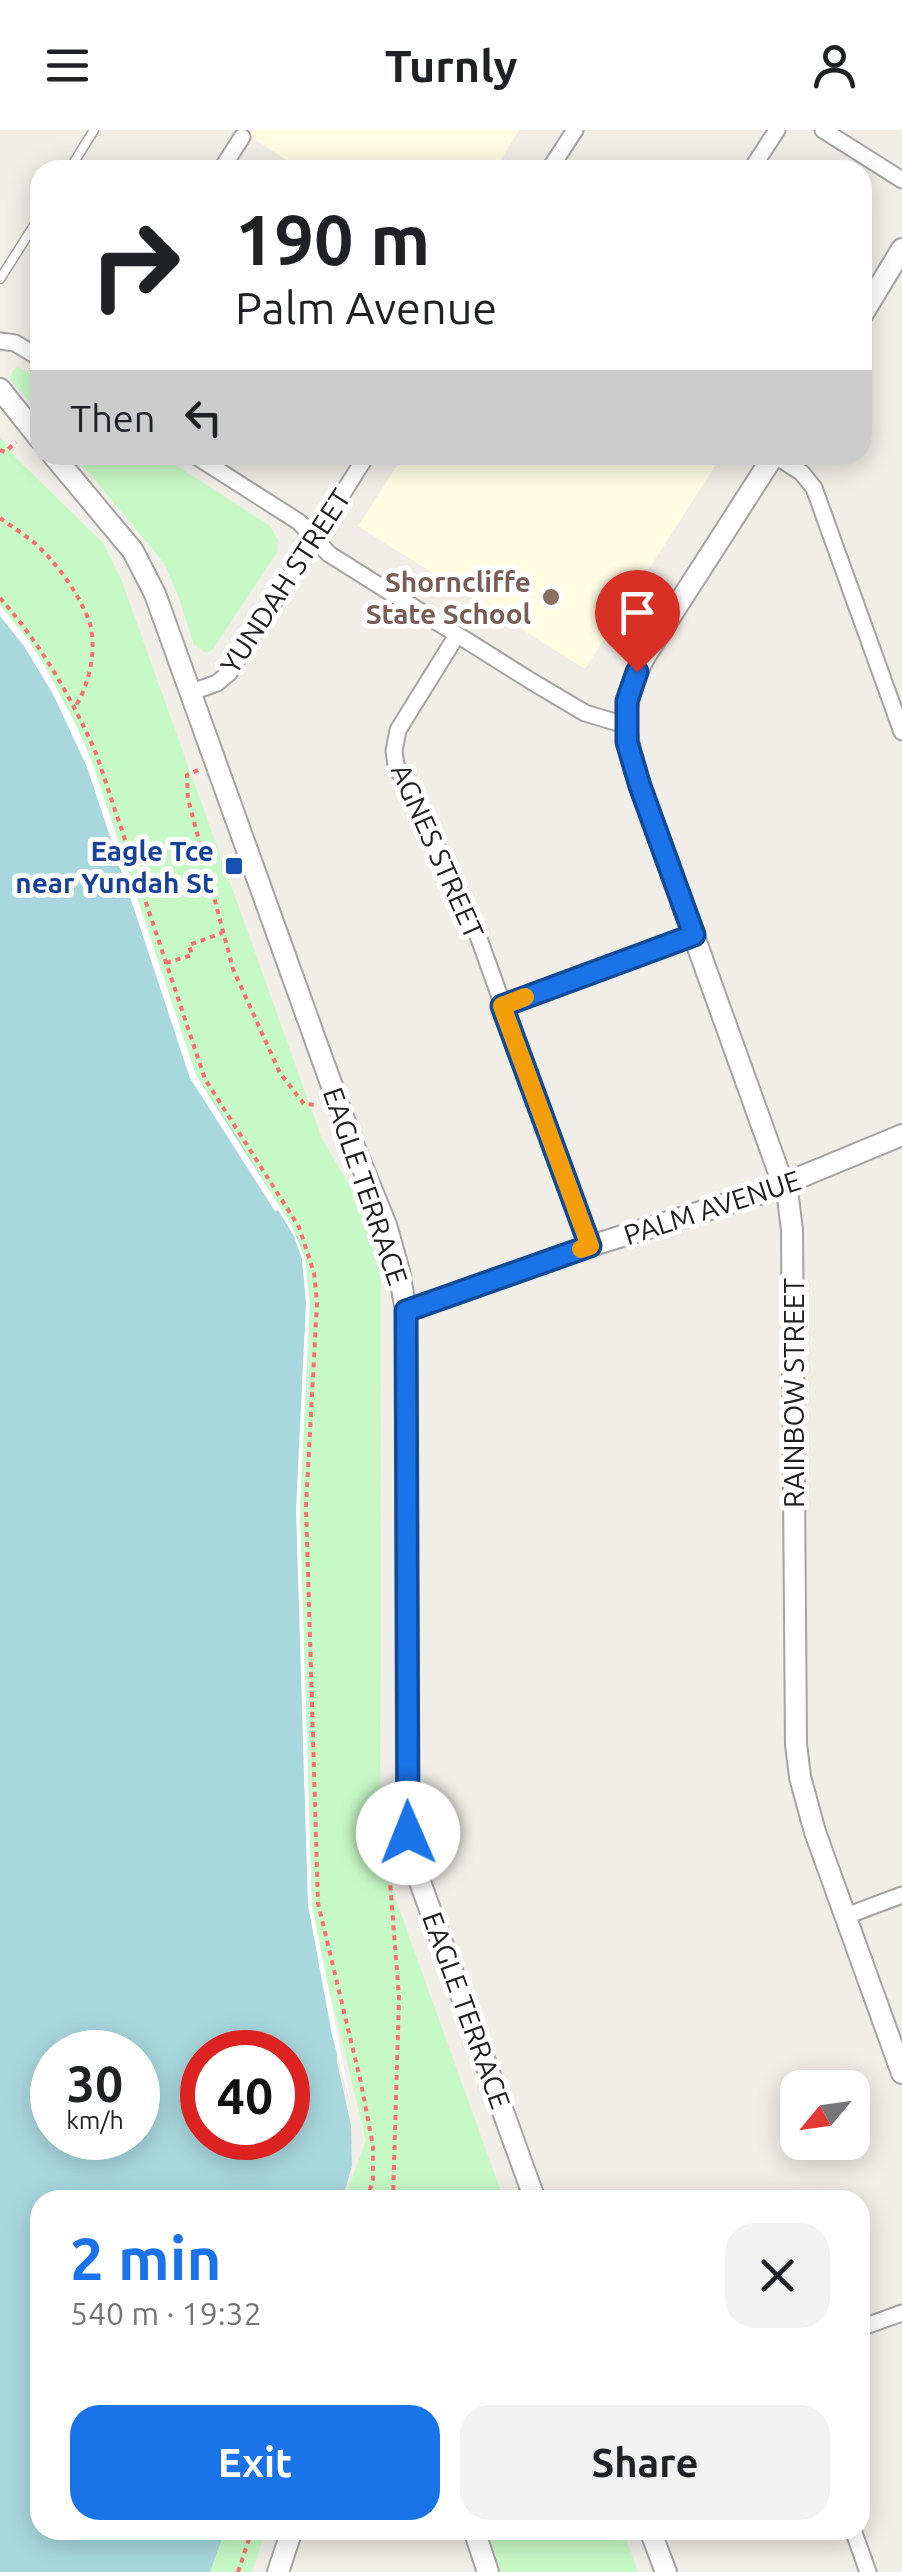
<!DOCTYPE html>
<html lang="en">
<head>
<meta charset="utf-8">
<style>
	body { margin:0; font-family:Ubuntu,sans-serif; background:#f2f2f2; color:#202124; height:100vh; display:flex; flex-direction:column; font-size:38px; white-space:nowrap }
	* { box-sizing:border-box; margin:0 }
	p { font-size:32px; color:#757577 }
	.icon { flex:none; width:55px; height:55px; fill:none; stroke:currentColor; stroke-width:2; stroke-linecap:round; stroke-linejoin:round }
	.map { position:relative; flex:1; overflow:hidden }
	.side { position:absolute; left:30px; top:2060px; width:840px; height:350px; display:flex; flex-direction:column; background:#fff; border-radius:30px; box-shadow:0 5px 25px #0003 }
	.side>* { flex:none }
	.banner { position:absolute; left:30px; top:30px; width:842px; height:305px; border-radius:30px; box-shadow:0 5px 25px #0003; background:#fff; color:#202124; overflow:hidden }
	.needle { width:65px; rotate:241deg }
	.tools { position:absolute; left:780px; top:1940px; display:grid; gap:20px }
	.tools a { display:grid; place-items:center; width:90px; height:90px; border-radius:20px; background:#fff; box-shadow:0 5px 25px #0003; font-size:50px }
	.speed { position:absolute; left:30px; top:1900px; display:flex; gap:20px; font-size:50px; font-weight:700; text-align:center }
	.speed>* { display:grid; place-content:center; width:130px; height:130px; border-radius:50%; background:#fff; box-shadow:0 5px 25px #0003; line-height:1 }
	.speed small { font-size:25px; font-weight:400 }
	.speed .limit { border:15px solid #d22; background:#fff; color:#111 }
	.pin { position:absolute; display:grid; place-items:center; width:85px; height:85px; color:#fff; margin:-102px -42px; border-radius:50% 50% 50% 0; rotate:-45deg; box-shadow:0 0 10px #0007 }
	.pin .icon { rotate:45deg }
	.me { position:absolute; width:110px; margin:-55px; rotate:359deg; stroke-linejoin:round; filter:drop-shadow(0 0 8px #0008) }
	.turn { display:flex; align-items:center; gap:35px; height:210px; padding:0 40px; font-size:45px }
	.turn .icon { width:130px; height:130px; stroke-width:2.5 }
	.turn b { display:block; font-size:70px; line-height:85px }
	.then { display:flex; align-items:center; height:95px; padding:0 40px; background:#0003; gap:20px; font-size:38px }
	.round { display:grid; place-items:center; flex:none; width:105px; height:105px; border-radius:30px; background:#f2f2f2 }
	.headline { display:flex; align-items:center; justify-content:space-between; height:170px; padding:0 40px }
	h1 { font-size:60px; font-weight:700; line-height:75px; color:#1a73e8 }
	.primary-button { display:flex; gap:20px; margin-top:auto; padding:20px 40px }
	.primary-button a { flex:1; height:115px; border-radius:30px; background:#1a73e8; color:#fff; font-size:40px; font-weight:700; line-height:115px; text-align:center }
	.primary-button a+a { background:#f2f2f2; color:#202124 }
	header { display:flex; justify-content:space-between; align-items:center; height:130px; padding:0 40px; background:#fff; font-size:45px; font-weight:700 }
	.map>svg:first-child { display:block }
</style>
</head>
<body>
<header><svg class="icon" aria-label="menu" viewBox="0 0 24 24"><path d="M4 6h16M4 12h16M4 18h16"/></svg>Turnly<svg class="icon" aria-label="person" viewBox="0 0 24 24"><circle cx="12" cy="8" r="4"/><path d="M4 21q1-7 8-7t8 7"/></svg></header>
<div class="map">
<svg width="902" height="2442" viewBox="0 0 902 2442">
	<rect width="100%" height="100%" fill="#f1ede7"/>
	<path fill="#fffce2" d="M240,0h279l-24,40h-193z
		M404,325h318l-137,214 -227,-143z"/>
	<path fill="#c7f9c6" d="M18,237l22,13v34l-30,-35 3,-9z
		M0,307l16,21 87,85 18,36 201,560 39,66 20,73 -1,578 124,344h-160l22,-60 -58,-239 -117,-829 -191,-463z
		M74,325h86l110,71 8,14 -1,12 -64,97 -7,4 -12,-8 -16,-50 -14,-32z
		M224,2400h42l-14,42h-44z
		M487,2400h136l15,42h-137z"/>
	<path fill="#a8d8de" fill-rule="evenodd" d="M0,475l29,36 16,25 32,61 16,37 103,311 40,60 62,103 7,20 5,45 -10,207 12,395 24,129 1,28 14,63 1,41 -10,34h-302v330h185l-15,42h-210zM52,1922h86v86h-86zM202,1922h86v86h-86z"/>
	<path fill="#fff" d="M0,475l29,36 16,25 32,61 16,37 103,311 96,151 13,32 5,45 -10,207 12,395 40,203 -20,-73 -24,-130 -12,-395 10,-207 -4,-44 -8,-23 -16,-26 -3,1 -85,-133 -103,-311 -34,-73 -29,-48 -24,-30z"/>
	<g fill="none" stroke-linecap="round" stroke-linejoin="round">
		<g stroke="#a4a4a4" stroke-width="11">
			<path id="service" d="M69,40l25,-40
				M0,149l40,-63"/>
		</g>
		<g stroke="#a4a4a4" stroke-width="19">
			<path id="minor" d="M823,0l79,50
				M221,40l21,-33
				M549,40l26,-40
				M751,40l26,-40
				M0,211l15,2 25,15
				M194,325l105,67 30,32 202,127 54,32 40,12
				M774,325l28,18 12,15 88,244
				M457,505l-59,95 -4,21 2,14 73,146 121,335
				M192,562l25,-9 12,-10 138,-218
				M502,876l192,-71
				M846,1786l56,-21
				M860,2198l42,-15
				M853,2400l15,42"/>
		</g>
		<g stroke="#a4a4a4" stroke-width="24">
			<path id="tertiary" d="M862,185l40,-66
				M0,259l40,50
				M53,325l80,96 22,43 196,545 35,86 13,46 7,40 1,508 3,31 9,29 116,321
				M774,325l-129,201c-26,48 -22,79 -5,130l148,412 4,32 4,514 4,33 15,55 87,241
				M406,1181l184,-65 172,-53 140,-58
				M474,2400l14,42
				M650,2400l16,42
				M278,2442l14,-42"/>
		</g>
		<path stroke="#f97071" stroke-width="4" stroke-dasharray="5 5" stroke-linecap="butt" d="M0,320l5,2 11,-10
			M0,388c11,8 22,15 32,23 23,19 49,55 58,83 7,25 -1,62 -15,83
			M0,468c41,46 71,99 96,155l109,326 94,148 15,46 3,30 -11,203 12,397 43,180 12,63v33l-6,21
			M198,640l-11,5 1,24 45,170 47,104 24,31 13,1
			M166,833l26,-8 -3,-10 33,-12
			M393,2070l6,-203 -10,-128 9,-2
			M238,2442l14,-42"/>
		<use href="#service" stroke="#fff" stroke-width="8"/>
		<use href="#minor" stroke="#fff" stroke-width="15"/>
		<use href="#tertiary" stroke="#fff" stroke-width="20"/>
	</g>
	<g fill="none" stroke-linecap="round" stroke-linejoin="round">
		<g stroke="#114b97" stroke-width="25">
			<path id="route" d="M408,1703l-2,-522 184,-65 -88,-240 192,-71 -54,-149 -13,-44v-41l10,-29"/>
		</g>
		<use href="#route" stroke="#1a73e8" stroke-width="18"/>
		<path stroke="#f59e0b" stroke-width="18" d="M525,867l-23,9 88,240 -9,3"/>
	</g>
	<circle fill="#8d6e63" stroke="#fff" stroke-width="4" cx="551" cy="467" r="10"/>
	<rect fill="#1a4fb4" stroke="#fff" stroke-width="4" x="224" y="726" width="20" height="20" rx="5"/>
	<g text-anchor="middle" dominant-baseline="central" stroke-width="10" stroke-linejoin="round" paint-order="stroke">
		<g font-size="28" fill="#202020" stroke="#fff">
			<text transform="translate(285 451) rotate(-57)">YUNDAH STREET</text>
			<text transform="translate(438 721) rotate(66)">AGNES STREET</text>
			<text transform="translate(366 1056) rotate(71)">EAGLE TERRACE</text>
			<text transform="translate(712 1077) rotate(-18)">PALM AVENUE</text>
			<text transform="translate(793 1263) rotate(-90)">RAINBOW STREET</text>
			<text transform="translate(467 1880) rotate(70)">EAGLE TERRACE</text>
		</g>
		<g font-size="28" font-weight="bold" fill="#785e54" stroke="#fff" text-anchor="end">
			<text x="531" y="451">Shorncliffe<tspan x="531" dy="32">State School</tspan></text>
		</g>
		<g font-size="28" font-weight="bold" fill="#164399" stroke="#fff" text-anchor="end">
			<text x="214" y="720">Eagle Tce<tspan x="214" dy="32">near Yundah St</tspan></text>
		</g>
	</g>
</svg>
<div class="tools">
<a><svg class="needle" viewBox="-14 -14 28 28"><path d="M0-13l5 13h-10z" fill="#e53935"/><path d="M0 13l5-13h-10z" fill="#757577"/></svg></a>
</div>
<div class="speed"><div>30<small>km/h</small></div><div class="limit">40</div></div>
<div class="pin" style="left:637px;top:542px;background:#d93025"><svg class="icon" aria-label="arrive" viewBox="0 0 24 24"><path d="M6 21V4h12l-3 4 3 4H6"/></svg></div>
<svg class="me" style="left:408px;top:1703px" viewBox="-20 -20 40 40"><circle r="19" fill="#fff"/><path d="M0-13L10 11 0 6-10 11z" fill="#1a73e8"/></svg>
<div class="banner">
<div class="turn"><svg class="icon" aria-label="right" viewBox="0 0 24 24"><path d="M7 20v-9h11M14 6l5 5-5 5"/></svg><div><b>190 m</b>Palm Avenue</div></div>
<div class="then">Then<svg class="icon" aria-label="left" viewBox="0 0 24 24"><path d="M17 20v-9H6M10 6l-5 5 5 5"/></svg></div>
</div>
<section class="side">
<div class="headline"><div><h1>2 min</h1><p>540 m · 19:32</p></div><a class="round"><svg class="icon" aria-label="close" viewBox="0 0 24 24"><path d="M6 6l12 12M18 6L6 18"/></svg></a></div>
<div class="primary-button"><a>Exit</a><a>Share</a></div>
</section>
</div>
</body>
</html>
